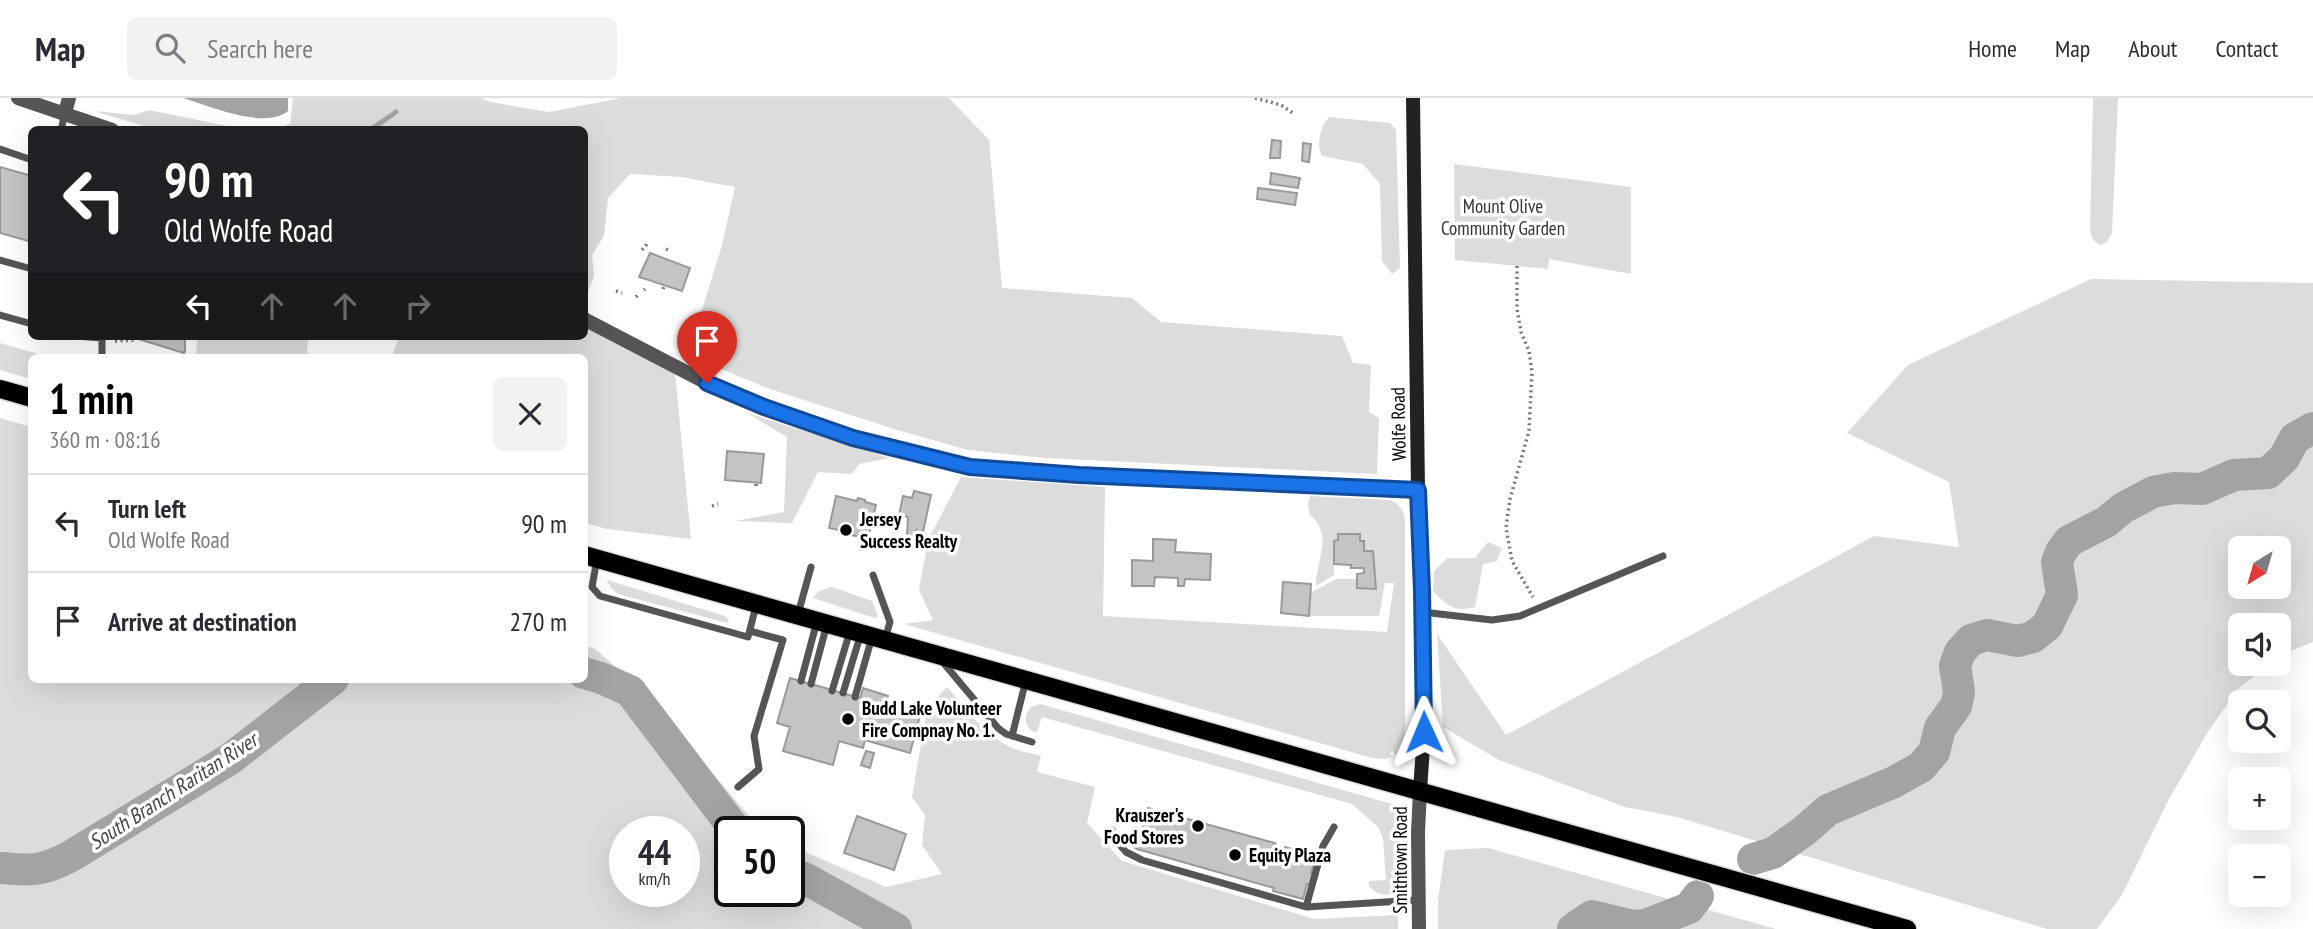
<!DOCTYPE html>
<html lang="en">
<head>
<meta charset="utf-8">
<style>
	body { margin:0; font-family:"PT Sans Narrow",sans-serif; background:#f2f2f3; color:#2b2b33; height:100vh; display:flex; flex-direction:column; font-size:26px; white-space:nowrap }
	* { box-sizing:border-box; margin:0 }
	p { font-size:23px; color:#7c7c81 }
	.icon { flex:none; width:38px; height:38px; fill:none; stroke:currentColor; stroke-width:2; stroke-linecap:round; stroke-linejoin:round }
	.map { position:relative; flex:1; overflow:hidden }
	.drawer { position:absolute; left:28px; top:256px; width:560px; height:329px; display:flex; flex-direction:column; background:#fff; border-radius:10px; box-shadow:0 7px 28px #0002 }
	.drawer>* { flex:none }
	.banner { position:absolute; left:28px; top:28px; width:560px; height:214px; border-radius:10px; box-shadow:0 7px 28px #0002; background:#202124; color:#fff; overflow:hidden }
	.needle { width:46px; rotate:217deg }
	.fabs { position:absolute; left:2228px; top:438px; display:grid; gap:14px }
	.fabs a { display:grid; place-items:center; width:63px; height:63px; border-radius:10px; background:#fff; box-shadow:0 7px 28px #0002; font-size:35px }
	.speed { position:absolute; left:609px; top:718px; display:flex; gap:14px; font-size:35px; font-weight:700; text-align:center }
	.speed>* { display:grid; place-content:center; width:91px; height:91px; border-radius:50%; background:#fff; box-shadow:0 7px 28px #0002; line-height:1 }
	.speed small { font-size:18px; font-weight:400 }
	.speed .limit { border:4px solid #111; border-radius:10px; background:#fff; color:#111 }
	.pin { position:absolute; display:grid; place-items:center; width:60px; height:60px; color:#fff; margin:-72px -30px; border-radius:50% 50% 50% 0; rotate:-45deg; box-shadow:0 0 7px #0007 }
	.pin .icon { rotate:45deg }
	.me { position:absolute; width:77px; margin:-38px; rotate:359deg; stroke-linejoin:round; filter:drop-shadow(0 0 5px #0008) }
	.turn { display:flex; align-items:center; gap:24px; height:147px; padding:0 21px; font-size:32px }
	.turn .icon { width:91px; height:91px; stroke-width:2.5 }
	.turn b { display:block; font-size:49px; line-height:60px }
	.lanes { display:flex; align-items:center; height:66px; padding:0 21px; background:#0003; justify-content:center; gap:35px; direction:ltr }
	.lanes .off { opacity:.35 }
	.round { display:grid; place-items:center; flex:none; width:74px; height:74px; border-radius:10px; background:#f2f2f3 }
	.summary { display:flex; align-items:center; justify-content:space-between; height:119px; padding:0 21px }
	h1 { font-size:42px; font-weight:800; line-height:52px; color:#000 }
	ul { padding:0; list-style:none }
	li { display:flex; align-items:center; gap:21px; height:98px; padding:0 21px; border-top:2px solid #e1e1e2 }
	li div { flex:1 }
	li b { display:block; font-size:26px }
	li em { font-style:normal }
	header { display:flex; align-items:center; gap:42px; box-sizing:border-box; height:98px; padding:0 35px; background:#fff; border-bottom:2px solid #e1e1e2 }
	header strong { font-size:33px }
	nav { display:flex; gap:38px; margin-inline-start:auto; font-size:24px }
	.search { width:490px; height:63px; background:#f2f2f3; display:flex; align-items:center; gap:18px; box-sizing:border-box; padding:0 24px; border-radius:10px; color:#7c7c81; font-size:26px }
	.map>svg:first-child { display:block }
</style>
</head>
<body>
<header>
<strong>Map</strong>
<div class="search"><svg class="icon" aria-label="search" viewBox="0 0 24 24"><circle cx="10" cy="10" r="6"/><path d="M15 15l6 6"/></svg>Search here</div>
<nav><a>Home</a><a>Map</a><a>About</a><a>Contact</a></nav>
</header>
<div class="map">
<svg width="2313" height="831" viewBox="0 0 2313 831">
	<rect width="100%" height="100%" fill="#fff"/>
	<path fill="#dcdcdc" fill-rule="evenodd" d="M293,0h188l10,4 58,10 72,-14h328l40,42 13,148 130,10 29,24 181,14 11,27 18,2 -2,47 10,6 -2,56 -331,-16 -78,-8 -74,-21 -127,-41 -79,-33 34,-110 13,-58 -54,-10 -51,-3 -22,24 -4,38 -12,19 2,21 -9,23 -1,-169 -310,-1 16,-5z
		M2093,0h25l-6,135 -5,9 -7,3 -7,-5 -3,-9z
		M149,12l93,19h-88l-60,-18 40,4z
		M1329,19l61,6 6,7 4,138 -8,6 -10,-13 -2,-77 -17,-20 -41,-8c-6,-13 -2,-28 7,-39z
		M1454,66l177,23v87l-82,-15 -1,10 -93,-9z
		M2091,181l222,4v359l-27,11 -7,6 -1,-34h-38v38h32l-32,24 -31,43 -40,69 -47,96 -25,34h-50l-370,-112 -52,-10 -126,-47 -56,-33 -6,-93 69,101 368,-199 85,11 -10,-65 -102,-49 61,-68zM2240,450h38v38h-38z
		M585,229l90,45 16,167 -84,-10 -22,-6 -1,-166h-192l7,-21h185z
		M197,238h111l-1,17 15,4h-126z
		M0,245l49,14h-17l-1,22 -31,-9z
		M747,315l143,45 -31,6 -7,10 -34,-2 -26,51 -57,-2 49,-9 3,-75z
		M0,320l31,9 1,252h552l1,-34 10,4 41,35 126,147h-32v60h59v-46l97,42 56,-13 -20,-29 3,-30 -13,-18 14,-82 5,-11 16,-17c18,20 36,47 61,59 10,5 22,7 33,10l-4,16 58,15 -8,36 35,38 192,58 84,-4v14h-1398zM625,733h59v60h-59z
		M961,379l144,10 -2,129 284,16 7,-49h-9l-6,33h-70l1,-23 26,-14h21v9l18,1 1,-15 -3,-1v-21l-9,-1 -4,-16 -22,-1v6l-4,1v34l-18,11c0,-27 18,-51 -6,-71l-2,-11 2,-8 80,4c10,4 14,10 15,21v217l-2,8 -7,9 -3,-4 -3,2 1,4 -6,2 -13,-1 -468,-134 29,-4 -14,-30 9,-50z
		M1488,444l14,6 -5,13 -14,3 -8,43c-20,6 -29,-2 -42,-16l1,-20 13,-13h28z
		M607,482l118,36 4,4 -2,3 -109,-29 -7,-6z
		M832,489l40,14 6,15 -3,2 -62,-20 6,-7z
		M1040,606l352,100 -2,6h4l1,-4 6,5 5,11 -1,63c-9,12 -27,13 -36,1v-5l17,-1 -3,-41 -4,-11 -27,-24 -310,-87 -5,15c-9,-1 -12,-9 -11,-17l5,-8z
		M1488,750l288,81h-338v-28l7,-51z"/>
	<path fill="#a3a3a3" d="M183,0h105v13c-23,19 -79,-5 -105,-13z"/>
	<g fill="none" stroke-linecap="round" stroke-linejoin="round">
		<path stroke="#a3a3a3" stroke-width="5" d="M370,32l26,-18"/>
		<path stroke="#a3a3a3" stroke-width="32" d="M584,575l17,5 29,13 106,140
			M1753,761l20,-6 31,-22 24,-21 66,-28 27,-15 13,-15 6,-24 16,-22 3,-14 -4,-26 5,-14 11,-12 16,-5 31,6 15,-4 14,-11 15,-31 -5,-33 4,-10 8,-11 37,-19 17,-14 30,-16 21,-4 28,1 32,-14 34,-2 16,-15 11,-20 18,-10
			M0,770c30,3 44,3 71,-12l159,-97 103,-80
			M789,774l19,8 88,49
			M1573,831l19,-13 41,10 13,-1 43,-17 9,-12"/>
	</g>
	<path fill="#c4c4c4" stroke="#999" stroke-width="2" d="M1272,42l9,1 -1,17h-10z
		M1303,45l8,1 -2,18 -7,-1z
		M0,69l32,9v66l-32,-9z
		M1271,75l29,5 -2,10 -28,-4z
		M1258,90l39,5 -2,12 -38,-6z
		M650,155l40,15 -8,23 -43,-14z
		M129,238h56v15l-1,2z
		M727,353l37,3 -3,29 -36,-3z
		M914,393l17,4 -8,37 -7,-2 -2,7 -7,-2 1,-18 -9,-2 4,-19 9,2z
		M836,398l21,5 1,-3 7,2v2l11,3 -8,33 -29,-5v-3l-10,-2z
		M1338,436h22v7h4v10h9l3,38 -19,-1v-14l7,-1v-5h-13v-3l-17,-1v-23l4,-1z
		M1153,441l23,1 -1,12 36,2 -1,26 -25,-1 -1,7h-6v-8l-23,-1 -1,9h-22v-26l21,1z
		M1283,484l28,2 -2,32 -28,-3z
		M790,580l70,20 3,-10 25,8 -3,9 35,11 -10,37 -45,-13 -2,8 -24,-7 -6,24 -50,-14 7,-24 -13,-4z
		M866,653l8,2 -4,15 -9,-3z
		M1148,710l127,35 6,10h3l1,-6 31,9 -5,17 3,1 -3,10h-4l-4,15 -30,-8 1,-3 -137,-39 -3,-2 2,-6 3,1z
		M857,718l49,18 -12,36 -50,-17z"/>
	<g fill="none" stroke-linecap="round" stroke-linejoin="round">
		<g stroke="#dbdbdb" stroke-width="21">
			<path id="primary" d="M0,291l32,9
				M584,457l1323,374"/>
		</g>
		<path stroke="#777" stroke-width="3.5" stroke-dasharray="2 3.5" stroke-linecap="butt" d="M1255,0l26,7 12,8
			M666,151l4,2
			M642,152l6,-7
			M1517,168v43l4,23 8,19 3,21 -3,59 -19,68 -4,29 6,33 21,36
			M663,191l1,-3
			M644,192l1,-1
			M616,193l6,2
			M636,199l2,-2
			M115,243l19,-1
			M756,388v-3
			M712,408l6,-2"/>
		<path stroke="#555" stroke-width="7" d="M61,32l4,-17
			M0,51l32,11
			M0,162l32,9
			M0,217l32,9
			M75,238l27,2
			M102,259v-21
			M597,461l-5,28 8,9 148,41 8,-31
			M873,477l17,47 -5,17
			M1422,514l70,8 28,-4 143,-60
			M798,516l13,-47
			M941,562l57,68 8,6 26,8
			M801,583l16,-60
			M811,586l16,-60
			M832,593l18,-60
			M843,595l18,-60
			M855,599l17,-60
			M1012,638l14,-56
			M738,689l21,-18 -5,-33 29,-96 -33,-9
			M1112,732l-1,5 15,17 16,8 164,47 112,-7
			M1306,809l17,-61 11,-19"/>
		<path stroke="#555" stroke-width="14" d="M65,15l4,-15"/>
		<path stroke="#555" stroke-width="14" d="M18,0l94,32
			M584,221l123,64 57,24 89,31 117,29 109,8 339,15
			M1419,831l-1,-97 2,-41"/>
		<path stroke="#222" stroke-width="14" d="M1413,0l5,392 4,101 2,141 -4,59"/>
		<use href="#primary" stroke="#000" stroke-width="18"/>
	</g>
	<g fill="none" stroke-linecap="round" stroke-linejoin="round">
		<g stroke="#114b97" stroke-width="18">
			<path id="route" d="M707,285l57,24 89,31 117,29 109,8 339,15 4,101 2,141"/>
		</g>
		<use href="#route" stroke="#1a73e8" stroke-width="12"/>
	</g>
	<g fill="#000" stroke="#fff" stroke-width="2.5">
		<circle cx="846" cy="432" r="7"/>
		<circle cx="848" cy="621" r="7"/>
		<circle cx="1198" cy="728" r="7"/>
		<circle cx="1235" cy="757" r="7"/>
	</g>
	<g text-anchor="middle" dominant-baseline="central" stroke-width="7" stroke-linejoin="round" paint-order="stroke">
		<g font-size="19" fill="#333" stroke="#fff">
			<text x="1503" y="108">Mount Olive<tspan x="1503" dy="22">Community Garden</tspan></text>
		</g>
		<g font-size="19" fill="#000" stroke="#fff">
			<text transform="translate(1398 326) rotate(-91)">Wolfe Road</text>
			<text transform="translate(1400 762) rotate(-90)">Smithtown Road</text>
		</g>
		<g font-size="19" font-weight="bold" fill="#000" stroke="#fff" text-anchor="start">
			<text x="860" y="421">Jersey<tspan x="860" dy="22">Success Realty</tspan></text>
			<text x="862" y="610">Budd Lake Volunteer<tspan x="862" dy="22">Fire Compnay No. 1.</tspan></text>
			<text x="1184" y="717" text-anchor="end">Krauszer's<tspan x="1184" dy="22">Food Stores</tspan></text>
			<text x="1249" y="757">Equity Plaza</text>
		</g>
		<g font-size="21" font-style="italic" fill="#444" stroke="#fff">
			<text transform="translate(173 693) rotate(-33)">South Branch Raritan River</text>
		</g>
	</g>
</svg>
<div class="fabs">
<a><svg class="needle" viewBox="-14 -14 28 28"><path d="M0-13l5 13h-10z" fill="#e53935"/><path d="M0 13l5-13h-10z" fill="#7c7c81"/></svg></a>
<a><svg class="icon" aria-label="sound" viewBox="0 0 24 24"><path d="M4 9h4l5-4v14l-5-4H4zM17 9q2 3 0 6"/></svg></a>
<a><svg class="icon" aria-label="search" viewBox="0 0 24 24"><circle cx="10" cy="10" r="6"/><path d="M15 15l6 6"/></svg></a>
<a>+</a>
<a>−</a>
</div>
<div class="speed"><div>44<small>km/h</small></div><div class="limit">50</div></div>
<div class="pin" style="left:707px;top:285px;background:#d93025"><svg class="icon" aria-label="arrive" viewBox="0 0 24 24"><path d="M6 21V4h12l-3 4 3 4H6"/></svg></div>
<svg class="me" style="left:1424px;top:634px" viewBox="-20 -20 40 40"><path d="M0-17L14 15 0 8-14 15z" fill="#1a73e8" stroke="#fff" stroke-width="4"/></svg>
<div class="banner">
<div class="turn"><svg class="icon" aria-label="left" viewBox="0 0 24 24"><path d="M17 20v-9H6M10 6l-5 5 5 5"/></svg><div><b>90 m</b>Old Wolfe Road</div></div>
<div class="lanes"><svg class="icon" aria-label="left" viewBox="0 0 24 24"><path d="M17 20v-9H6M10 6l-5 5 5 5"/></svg><svg class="icon off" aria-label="ahead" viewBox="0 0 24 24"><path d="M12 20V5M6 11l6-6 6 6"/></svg><svg class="icon off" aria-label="ahead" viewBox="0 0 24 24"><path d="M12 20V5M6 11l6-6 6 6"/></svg><svg class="icon off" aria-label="right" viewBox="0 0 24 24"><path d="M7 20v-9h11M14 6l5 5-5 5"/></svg></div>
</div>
<section class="drawer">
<div class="summary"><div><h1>1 min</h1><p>360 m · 08:16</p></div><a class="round"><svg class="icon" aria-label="close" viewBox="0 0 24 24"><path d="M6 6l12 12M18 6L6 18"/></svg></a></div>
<ul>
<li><svg class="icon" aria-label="left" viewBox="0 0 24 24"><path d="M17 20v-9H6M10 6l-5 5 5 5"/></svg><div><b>Turn left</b><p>Old Wolfe Road</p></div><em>90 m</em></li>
<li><svg class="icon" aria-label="arrive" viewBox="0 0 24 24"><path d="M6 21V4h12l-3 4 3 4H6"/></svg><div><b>Arrive at destination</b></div><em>270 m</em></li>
</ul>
</section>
</div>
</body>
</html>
